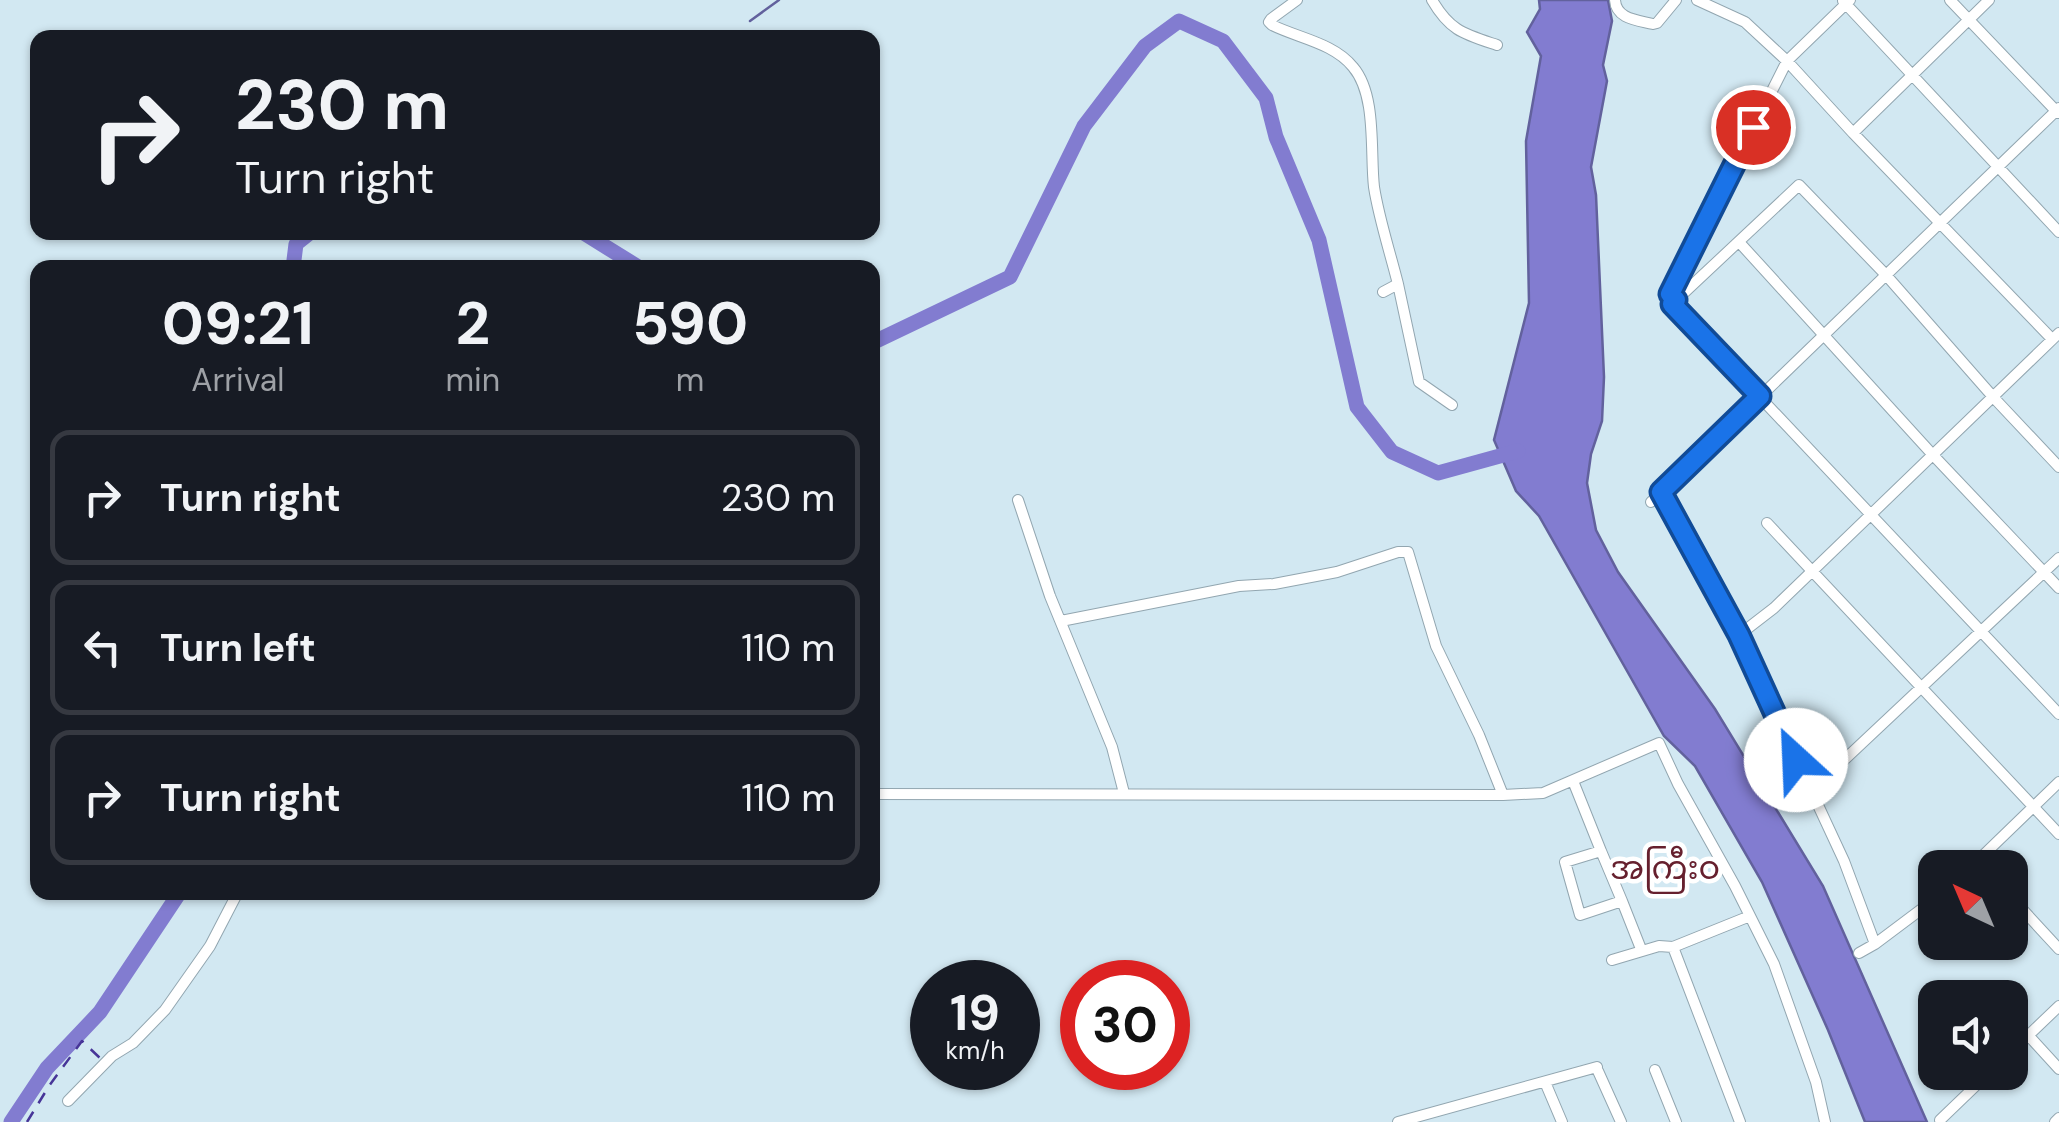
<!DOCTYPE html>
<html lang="en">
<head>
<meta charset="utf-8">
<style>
	body { margin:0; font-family:"DM Sans","Noto Sans Myanmar",sans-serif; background:#242831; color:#f1f3f6; height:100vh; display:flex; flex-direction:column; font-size:38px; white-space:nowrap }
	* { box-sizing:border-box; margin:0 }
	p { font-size:32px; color:#9ea1a6 }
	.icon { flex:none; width:55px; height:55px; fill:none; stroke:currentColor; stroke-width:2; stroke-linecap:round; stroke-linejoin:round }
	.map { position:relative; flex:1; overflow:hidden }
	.side { position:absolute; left:30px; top:260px; width:850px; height:640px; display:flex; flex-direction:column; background:#171b24; border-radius:20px; box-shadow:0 2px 8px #0004 }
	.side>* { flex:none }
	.hud { position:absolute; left:30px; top:30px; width:850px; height:210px; border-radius:20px; box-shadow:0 2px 8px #0004; background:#171b24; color:#f1f3f6; overflow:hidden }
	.needle { width:65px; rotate:316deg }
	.buttons { position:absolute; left:1918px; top:850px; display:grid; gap:20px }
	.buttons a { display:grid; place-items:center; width:110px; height:110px; border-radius:20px; background:#171b24; box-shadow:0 2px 8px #0004; font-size:50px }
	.speed { position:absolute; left:910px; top:960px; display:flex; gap:20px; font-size:50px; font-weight:700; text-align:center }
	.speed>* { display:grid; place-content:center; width:130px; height:130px; border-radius:50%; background:#171b24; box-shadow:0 2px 8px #0004; line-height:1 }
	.speed small { font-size:25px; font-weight:400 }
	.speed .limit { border:15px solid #d22; background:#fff; color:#111 }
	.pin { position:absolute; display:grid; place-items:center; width:85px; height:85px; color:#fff; margin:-42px; border:5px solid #fff; border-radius:50%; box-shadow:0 2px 10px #0007 }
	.me { position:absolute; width:110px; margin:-55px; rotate:335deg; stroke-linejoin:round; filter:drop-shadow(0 0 8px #0008) }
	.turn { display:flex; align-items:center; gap:35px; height:210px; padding:0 40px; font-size:45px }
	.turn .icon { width:130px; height:130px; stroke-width:2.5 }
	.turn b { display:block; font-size:70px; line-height:85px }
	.eta { display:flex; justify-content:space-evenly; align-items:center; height:170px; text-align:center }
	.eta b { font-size:60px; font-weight:700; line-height:70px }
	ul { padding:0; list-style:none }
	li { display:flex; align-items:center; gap:30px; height:135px; margin:0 20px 15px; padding:0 20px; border:5px solid #363941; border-radius:20px }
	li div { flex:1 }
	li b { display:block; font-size:38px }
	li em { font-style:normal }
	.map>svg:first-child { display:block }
</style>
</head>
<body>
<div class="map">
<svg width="2059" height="1122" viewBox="0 0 2059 1122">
	<rect width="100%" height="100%" fill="#d2e8f2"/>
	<path fill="#827cd0" stroke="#62619d" stroke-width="2.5" d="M1539,0h69l4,21 -9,44 4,16 -16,86 5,28 8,182 -2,44 -11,33 -4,29 9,47 22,42 97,137 108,177 104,236h-62l-37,-92 -66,-148 -67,-116 -31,-30 -125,-220 -23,-25 -22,-51 35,-137 -3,-162 15,-85 -14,-24 13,-23z"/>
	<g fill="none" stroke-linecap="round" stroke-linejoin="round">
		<path stroke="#62619d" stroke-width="2.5" d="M750,21l29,-21"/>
		<path stroke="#827cd0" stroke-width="15" d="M582,232l58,36
			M293,268l3,-24 15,-12
			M872,343l138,-66 74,-151 61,-80 34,-25 44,20 43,57 10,39 43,103 38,167 35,45 46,21 80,-22
			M11,1122l36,-54 53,-56 80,-120"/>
		<path stroke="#473598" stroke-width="2.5" stroke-dasharray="12 10" stroke-linecap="butt" d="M27,1122l22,-36 33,-45 19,18"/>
		<g stroke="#92a6b0" stroke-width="12">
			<path id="minor" d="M1297,0l-26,19 -2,3 3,3c26,13 62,18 81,42 24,28 17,85 21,120 5,32 16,65 24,97l-15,8
				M1432,0c18,31 32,34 65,45
				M1615,0c1,19 22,20 38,24l4,-1 19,-23
				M1697,0l48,22 42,39 66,72 199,206
				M1950,0l108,113
				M1843,1l216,231
				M1853,133l136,-133
				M1739,242l193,212 127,134
				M1398,284l21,98 33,23
				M1676,300l-6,-6 117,-233 63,-61
				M2059,467l-65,-69 -108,-123 -87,-90 -127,119 387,410
				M1661,493l78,142 105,226 31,83
				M1018,500l32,96 62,151 12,46
				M1651,502l408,-394
				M1767,523l292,311
				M1061,621l178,-35 35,-2 63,-12 61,-20h10l28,94 43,89 24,60
				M1739,635l35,-27 285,-275
				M1573,781l28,70 -36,11 15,53 42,-14 -21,-50
				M1810,792l249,-234
				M872,794l631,1 40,-2 116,-50 19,41 57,102 39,78 42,118 9,40
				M1970,868l89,-86
				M2010,896l49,53
				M1622,901l19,48
				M1859,953l16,-9 60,-45
				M1612,960l47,-14 14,1
				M2028,1035l31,34
				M2010,1053l49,-47
				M1655,1070l21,52
				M1598,1071l23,51
				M1545,1082l17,40
				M68,1101l44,-45 21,-13 32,-33 45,-64 28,-54
				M1940,1120l50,-48
				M1398,1122l199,-55
				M1740,1122l-67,-175 77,-31
				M2055,1122l4,-4"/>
		</g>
		<use href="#minor" stroke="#fff" stroke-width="10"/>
	</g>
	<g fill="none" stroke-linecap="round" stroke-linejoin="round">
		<g stroke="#114b97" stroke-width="25">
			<path id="route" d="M1753,127l-83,167 6,6 -4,4 88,92 -99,96 78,143 57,125"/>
		</g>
		<use href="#route" stroke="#1a73e8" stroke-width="18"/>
	</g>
	<g text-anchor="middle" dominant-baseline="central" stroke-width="9" stroke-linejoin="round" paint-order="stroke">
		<g font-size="32" fill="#66202e" stroke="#fff">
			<text x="1665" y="868">အကြီးဝ</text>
		</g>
	</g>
</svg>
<div class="buttons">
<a><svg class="needle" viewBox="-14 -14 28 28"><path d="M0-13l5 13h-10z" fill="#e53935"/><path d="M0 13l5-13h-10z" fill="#9ea1a6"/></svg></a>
<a><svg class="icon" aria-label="sound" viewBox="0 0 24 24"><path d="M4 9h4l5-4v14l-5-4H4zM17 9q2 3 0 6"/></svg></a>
</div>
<div class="speed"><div>19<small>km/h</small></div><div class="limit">30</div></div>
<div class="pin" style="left:1753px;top:127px;background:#d93025"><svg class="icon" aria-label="arrive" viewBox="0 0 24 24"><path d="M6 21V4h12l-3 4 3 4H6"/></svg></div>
<svg class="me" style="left:1796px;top:760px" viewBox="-20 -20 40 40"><circle r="19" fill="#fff"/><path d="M0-13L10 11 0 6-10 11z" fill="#1a73e8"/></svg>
<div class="hud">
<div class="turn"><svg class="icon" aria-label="right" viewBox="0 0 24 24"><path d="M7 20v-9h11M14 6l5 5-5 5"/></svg><div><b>230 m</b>Turn right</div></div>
</div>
<section class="side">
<div class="eta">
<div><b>09:21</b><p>Arrival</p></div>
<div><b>2</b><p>min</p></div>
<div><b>590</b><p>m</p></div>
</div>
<ul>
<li><svg class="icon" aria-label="right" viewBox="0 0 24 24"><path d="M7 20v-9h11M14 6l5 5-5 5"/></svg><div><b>Turn right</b></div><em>230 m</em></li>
<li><svg class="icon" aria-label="left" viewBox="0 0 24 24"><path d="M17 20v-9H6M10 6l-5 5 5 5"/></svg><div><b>Turn left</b></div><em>110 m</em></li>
<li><svg class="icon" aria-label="right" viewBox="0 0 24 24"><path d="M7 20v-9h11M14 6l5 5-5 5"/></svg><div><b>Turn right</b></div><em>110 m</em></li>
</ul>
</section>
</div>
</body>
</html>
